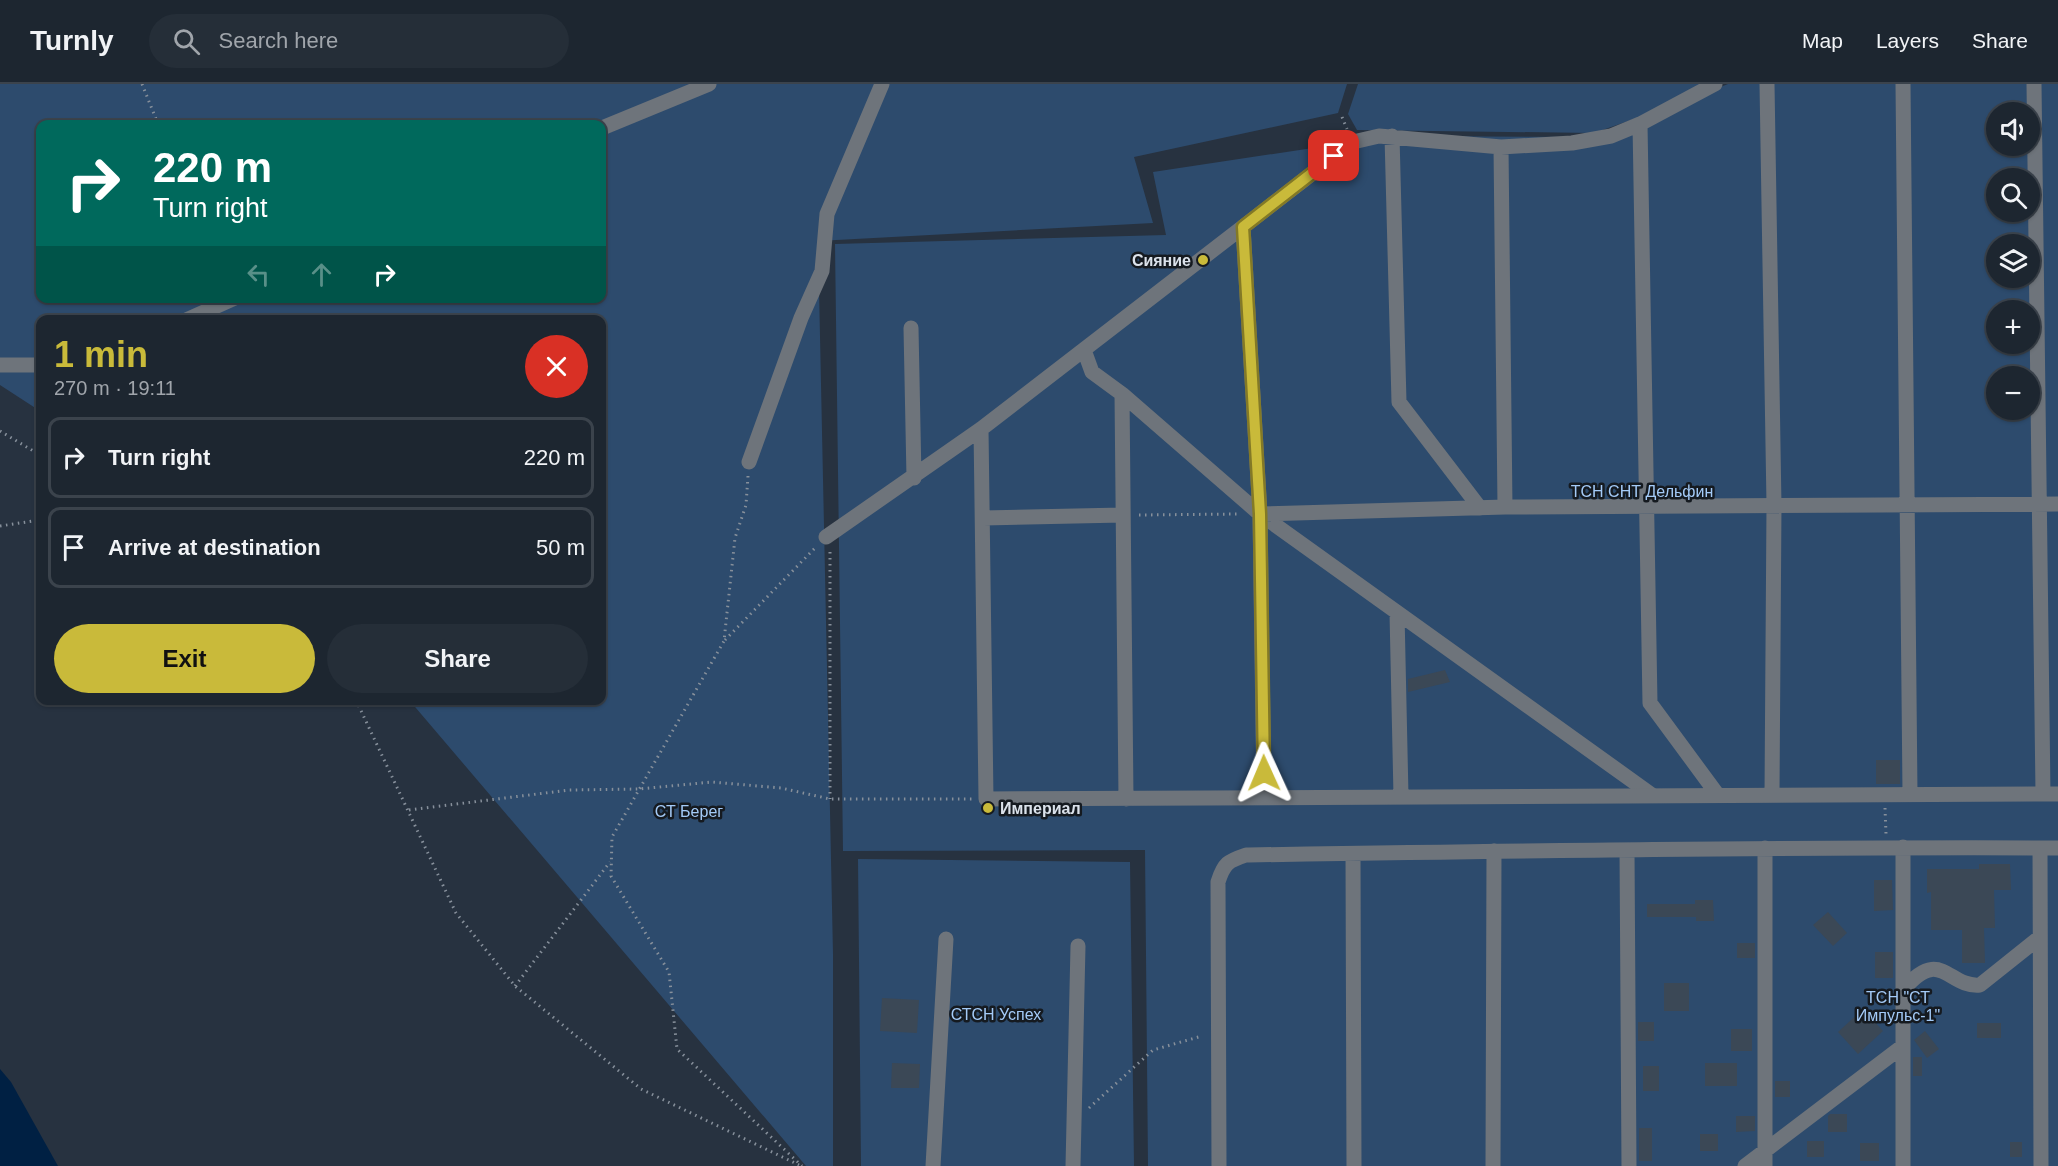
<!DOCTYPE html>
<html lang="en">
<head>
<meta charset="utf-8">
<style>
	body { margin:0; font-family:Helvetica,sans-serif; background:#252e38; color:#f1f3f6; height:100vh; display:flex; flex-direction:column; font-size:22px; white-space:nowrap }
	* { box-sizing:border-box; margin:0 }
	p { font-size:20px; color:#a0a5ab }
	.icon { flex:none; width:33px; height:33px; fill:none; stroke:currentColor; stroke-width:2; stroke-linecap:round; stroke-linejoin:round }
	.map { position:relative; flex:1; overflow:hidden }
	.details { position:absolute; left:36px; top:231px; width:570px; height:390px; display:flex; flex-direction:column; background:#1d2630; border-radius:12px; box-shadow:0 2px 4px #0004,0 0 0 2px #3b434c }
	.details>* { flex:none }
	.banner { position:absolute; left:36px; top:36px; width:570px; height:183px; border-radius:12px; box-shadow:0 2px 4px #0004,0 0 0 2px #3b434c; background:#00695c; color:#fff; overflow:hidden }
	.controls { position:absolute; left:1986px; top:18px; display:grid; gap:12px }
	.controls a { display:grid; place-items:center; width:54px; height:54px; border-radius:50%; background:#1d2630; box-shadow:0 2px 4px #0004,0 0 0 2px #3b434c; font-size:30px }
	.pin { position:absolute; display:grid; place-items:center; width:51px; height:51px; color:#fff; margin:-26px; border-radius:12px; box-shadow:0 3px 9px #0006 }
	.me { position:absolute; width:66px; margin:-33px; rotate:359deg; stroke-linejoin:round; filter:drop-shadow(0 0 4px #0008) }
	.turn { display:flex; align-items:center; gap:21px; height:126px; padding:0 18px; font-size:27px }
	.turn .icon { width:78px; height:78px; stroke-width:2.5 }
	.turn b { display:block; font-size:42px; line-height:51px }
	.lanes { display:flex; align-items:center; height:57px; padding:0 18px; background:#0003; justify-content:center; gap:30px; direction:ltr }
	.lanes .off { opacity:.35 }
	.round { display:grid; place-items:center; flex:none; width:63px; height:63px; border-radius:32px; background:#252e38 }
	.headline { display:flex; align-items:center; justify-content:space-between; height:102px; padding:0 18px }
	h1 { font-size:36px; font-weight:600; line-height:45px; color:#c9ba3a }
	.primary-button { display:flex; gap:12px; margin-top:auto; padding:12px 18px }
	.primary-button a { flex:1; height:69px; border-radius:36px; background:#c9ba3a; color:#111; font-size:24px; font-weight:600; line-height:69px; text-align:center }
	.primary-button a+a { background:#252e38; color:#f1f3f6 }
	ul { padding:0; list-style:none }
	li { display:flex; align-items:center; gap:18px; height:81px; margin:0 12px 9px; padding:0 6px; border:3px solid #3b434c; border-radius:12px }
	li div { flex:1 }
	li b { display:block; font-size:22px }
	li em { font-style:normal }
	header { display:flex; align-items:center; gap:36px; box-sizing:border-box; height:84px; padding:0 30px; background:#1d2630; border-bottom:2px solid #3b434c }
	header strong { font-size:28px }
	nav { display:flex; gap:33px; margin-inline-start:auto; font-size:21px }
	.search { width:420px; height:54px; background:#252e38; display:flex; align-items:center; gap:15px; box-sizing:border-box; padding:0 21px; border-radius:33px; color:#a0a5ab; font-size:22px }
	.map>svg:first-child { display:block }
</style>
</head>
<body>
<header>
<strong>Turnly</strong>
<div class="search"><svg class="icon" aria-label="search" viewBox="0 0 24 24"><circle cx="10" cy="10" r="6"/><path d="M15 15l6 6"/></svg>Search here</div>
<nav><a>Map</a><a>Layers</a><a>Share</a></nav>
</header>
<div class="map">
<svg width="2058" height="1082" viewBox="0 0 2058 1082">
	<rect width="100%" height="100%" fill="#273240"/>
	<path fill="#2d4b6d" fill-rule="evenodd" d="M0,0h1347l-9,29 -204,44 19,66 -335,18 15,713v212h-27l-396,-465 192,-1v-380h-562v91l-40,-26zM40,40h562v174h-562z
		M1358,0h344l-65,34 -43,15 -237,-3 -9,-16z
		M1728,0h330v1082h-910l-3,-316 -302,1 -8,-607 331,-9 -13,-63 239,-36 202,1zM1996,28h34v34h-34zM1996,94h34v34h-34zM1996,160h34v34h-34zM1996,226h34v34h-34zM1996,292h34v34h-34z
		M858,775l272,3 4,304h-273z"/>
	<path fill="#002043" d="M0,985l11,13 47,84h-58z"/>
	<path fill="#3b4856" d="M1445,586l5,12 -42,10v-13z
		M1876,676h24v24h-24z
		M1979,780h31l1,26h-17l1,38h-11l1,35h-23v-33h-31v-38l-4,1v-24h52z
		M1874,796h18l1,30 -19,1z
		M1695,816h18l1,21h-18v-4h-49v-13h48z
		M1828,828l19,21 -14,13 -20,-21z
		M1737,859h18v15h-18z
		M1875,868h18v26h-18z
		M1664,899h25v28h-25z
		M882,914l37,2 -2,33 -37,-2z
		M1863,925l20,22 -25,23 -20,-22z
		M1638,938h16v19h-16z
		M1977,939h24v15h-24z
		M1731,945h21v22h-21z
		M1925,947l14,18 -12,9 -13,-18z
		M1913,973h9v19h-9z
		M892,979l28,1 -1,24h-28z
		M1705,979h32v23h-32z
		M1643,982h16v25h-16z
		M1775,997h15v16h-15z
		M1830,1030h17v18h-19v-16z
		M1736,1032h19v15l-19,1z
		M1639,1044h13v33h-13z
		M1700,1050h18v17h-18z
		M1807,1057h17v16h-17z
		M2010,1058h12v15h-12z
		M1860,1059h19v18h-19z"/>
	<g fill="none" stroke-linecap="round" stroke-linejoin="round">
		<path stroke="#87909b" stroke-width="3" stroke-dasharray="1.5 4.5" stroke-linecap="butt" d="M142,0l16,40
			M1342,33l5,12
			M0,347l40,24
			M748,392l-2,29 -11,33 -11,103 -112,196 -1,39 58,96 8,77 125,117
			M1139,431l98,-1
			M0,442l40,-6
			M830,468v247
			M725,556l90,-92
			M356,616l100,213 59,73 126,103 158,76
			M1885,724l1,26
			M409,726l160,-20 70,-1 73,-7 69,6 49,11h142
			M515,902l95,-124
			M1089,1024l64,-58 49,-14"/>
		<path stroke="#6e747b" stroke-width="15" d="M1767,0l7,421 -2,289
			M1903,0l7,710
			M2034,0l9,710
			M1640,40l10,579 67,91
			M602,44l107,-44
			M1392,52l7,266 81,106
			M1501,63l4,360
			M1243,143l17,287 4,282
			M186,236l49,-22
			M911,244l3,150
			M1084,266l8,22 30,22 138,120 392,281
			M0,281h40
			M1122,310l4,405
			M981,345l5,370 1072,-5
			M749,378l52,-144 21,-47 5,-57 55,-130
			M1260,430l245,-7 553,-3
			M983,434l140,-3
			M826,453l155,-108 372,-287 26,-6 122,11 71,-4 39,-7 29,-12 75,-40
			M1397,529l4,183
			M1903,763v319
			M2040,764l1,318
			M1627,766l2,316
			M1353,770l1,312
			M1903,906c38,-45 45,-2 77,-5l60,-48
			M933,1082l13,-227
			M1073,1082l5,-220
			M1219,1082l-1,-284c6,-19 10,-21 28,-27 271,-4 541,-8 812,-7
			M1493,1082l1,-315
			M1745,1082l158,-120
			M1765,1082v-318"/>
	</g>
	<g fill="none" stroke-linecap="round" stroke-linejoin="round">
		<g stroke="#837926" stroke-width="15">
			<path id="route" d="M1264,689l-4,-259 -17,-287 91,-71"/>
		</g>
		<use href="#route" stroke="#c9ba3a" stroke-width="10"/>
	</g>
	<g fill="#c9ba3a" stroke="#151a20" stroke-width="2">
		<circle cx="1203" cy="176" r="6"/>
		<circle cx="988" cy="724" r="6"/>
	</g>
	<g text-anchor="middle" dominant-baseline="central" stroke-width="5" stroke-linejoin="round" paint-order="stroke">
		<g font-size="16" font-weight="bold" fill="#dbe2eb" stroke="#151a20" text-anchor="end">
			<text x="1191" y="176">Сияние</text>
			<text x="1000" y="724" text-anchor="start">Империал</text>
		</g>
		<g font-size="16" fill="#a4cbf8" stroke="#151a20">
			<text x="1642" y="407">ТСН СНТ Дельфин</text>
			<text x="689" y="727">СТ Берег</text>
			<text x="1898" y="913">ТСН "СТ<tspan x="1898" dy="18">Импульс-1"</tspan></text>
			<text x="996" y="930">СТСН Успех</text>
		</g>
	</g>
</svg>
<div class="controls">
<a><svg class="icon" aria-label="sound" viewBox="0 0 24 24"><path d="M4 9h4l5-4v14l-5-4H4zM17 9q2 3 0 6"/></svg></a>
<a><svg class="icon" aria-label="search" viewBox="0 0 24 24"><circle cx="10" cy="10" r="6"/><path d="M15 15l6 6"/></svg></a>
<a><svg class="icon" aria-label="layers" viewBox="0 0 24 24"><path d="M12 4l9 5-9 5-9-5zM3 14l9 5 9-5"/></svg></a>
<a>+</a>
<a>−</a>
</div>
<div class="pin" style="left:1334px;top:72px;background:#d93025"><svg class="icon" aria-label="arrive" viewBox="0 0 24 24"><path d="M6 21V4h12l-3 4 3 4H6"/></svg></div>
<svg class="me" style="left:1264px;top:689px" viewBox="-20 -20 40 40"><path d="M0-17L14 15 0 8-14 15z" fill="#c9ba3a" stroke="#fff" stroke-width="4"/></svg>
<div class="banner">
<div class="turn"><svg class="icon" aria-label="right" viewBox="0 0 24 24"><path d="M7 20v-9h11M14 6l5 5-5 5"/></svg><div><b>220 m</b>Turn right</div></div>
<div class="lanes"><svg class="icon off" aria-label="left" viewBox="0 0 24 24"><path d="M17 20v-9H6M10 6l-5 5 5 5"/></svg><svg class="icon off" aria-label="ahead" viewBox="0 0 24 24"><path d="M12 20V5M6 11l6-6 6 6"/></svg><svg class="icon" aria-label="right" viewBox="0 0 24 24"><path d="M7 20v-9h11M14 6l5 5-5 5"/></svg></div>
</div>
<section class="details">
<div class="headline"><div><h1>1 min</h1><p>270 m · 19:11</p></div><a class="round" style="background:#d93025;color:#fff"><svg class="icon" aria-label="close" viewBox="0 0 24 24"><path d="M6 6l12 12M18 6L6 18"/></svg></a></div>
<ul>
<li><svg class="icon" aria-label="right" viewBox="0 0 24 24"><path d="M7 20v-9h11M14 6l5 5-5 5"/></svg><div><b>Turn right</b></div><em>220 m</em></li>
<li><svg class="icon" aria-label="arrive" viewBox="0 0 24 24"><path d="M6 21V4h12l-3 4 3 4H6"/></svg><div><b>Arrive at destination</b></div><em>50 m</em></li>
</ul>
<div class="primary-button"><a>Exit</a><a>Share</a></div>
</section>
</div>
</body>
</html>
